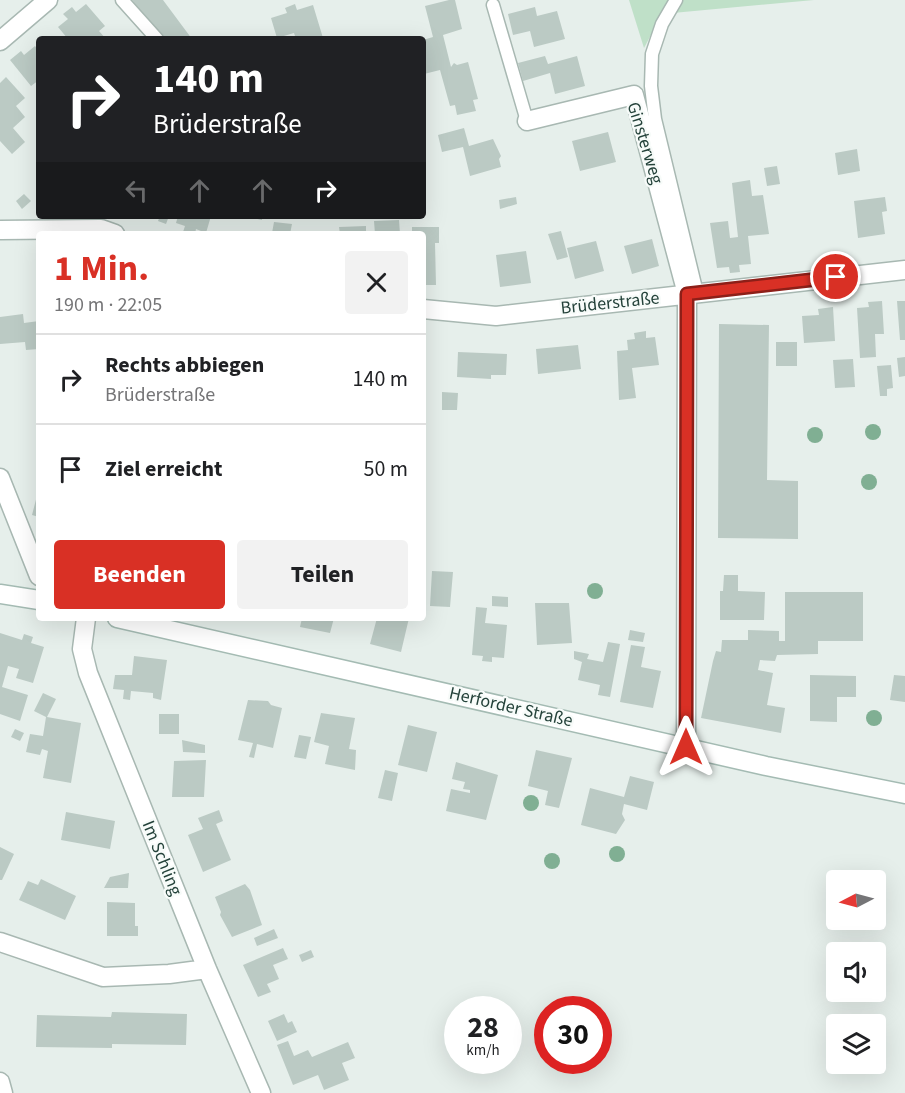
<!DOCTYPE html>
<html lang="de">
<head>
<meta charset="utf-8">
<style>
	body { margin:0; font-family:"Source Sans 3",sans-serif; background:#f2f2f2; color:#202124; height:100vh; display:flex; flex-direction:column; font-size:22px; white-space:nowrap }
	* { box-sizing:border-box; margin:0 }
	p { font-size:20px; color:#757577 }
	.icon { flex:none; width:33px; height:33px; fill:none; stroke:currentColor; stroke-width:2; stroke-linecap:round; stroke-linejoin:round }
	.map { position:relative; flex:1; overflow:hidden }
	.panel { position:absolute; left:36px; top:231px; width:390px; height:390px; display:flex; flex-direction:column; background:#fff; border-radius:6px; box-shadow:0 6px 24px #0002 }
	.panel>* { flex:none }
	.banner { position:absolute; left:36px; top:36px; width:390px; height:183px; border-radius:6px; box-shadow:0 6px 24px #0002; background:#202124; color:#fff; overflow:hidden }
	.needle { width:39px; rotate:264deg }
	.buttons { position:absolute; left:826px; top:870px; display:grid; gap:12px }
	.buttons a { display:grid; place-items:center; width:60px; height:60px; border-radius:6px; background:#fff; box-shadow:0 6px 24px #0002; font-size:30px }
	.speed { position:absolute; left:444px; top:996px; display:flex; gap:12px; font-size:30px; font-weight:700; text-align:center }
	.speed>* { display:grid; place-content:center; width:78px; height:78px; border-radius:50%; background:#fff; box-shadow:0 6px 24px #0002; line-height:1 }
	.speed small { font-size:15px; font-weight:400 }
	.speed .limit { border:9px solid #d22; background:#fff; color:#111 }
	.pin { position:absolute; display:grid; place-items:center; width:51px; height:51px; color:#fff; margin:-26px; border:3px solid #fff; border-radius:50%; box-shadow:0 2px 6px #0007 }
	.me { position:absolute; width:66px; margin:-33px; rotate:0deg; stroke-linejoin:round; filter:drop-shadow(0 0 4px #0008) }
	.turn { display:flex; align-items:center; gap:21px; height:126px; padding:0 18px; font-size:27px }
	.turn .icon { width:78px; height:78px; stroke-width:2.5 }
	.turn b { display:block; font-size:42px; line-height:51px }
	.lanes { display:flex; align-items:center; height:57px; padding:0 18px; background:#0003; justify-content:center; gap:30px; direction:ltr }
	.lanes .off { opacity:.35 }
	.round { display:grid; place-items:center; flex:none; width:63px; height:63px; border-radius:6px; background:#f2f2f2 }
	.overview { display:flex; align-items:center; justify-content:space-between; height:102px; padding:0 18px }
	h1 { font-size:36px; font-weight:700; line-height:45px; color:#d93025 }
	.primary-button { display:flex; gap:12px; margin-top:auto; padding:12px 18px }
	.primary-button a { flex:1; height:69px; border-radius:6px; background:#d93025; color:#fff; font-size:24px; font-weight:700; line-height:69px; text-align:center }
	.primary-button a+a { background:#f2f2f2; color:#202124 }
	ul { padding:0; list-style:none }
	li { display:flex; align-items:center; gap:18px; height:90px; padding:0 18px; border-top:2px solid #e0e0e0 }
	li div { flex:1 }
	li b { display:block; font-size:22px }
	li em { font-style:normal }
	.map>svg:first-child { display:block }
</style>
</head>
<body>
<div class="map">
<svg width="905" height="1093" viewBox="0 0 905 1093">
	<rect width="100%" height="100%" fill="#e6efeb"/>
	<path fill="#bfe0c8" d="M629,0h185l-152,14 -18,34z"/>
	<path fill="#bbcac4" d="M132,0h31l29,39h-30z
		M449,0h6l7,29 -19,6 8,32 3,-4 3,2 11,-3 10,37 -5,1 3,11 -19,4 -2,-10 -5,1 -10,-36 -16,4 -1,-2v-32l10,-3 -8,-31z
		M86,4l19,22 -6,5 7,8h-38l-10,-12 10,-8 -5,-5 9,-7 4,5z
		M295,4l2,6 16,-5 10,33 -27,1 -2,-6 -17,5 -6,-20 16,-5 -2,-5z
		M535,7l2,9 20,-5 8,28 -31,8 -4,-16 -17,4 -5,-21z
		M35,46l4,5v29l-8,6 -21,-26 11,-9 3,4z
		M545,56l3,8 29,-8 8,30 -30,8 -5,-21 -27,8 -5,-18z
		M6,77l19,21 -9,8 9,11 -12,11 12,14 -13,12 -12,-13v-58z
		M464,128l5,18 24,-7 8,17 -2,3 2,8 -31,9 -7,-29 -21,5 -4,-17z
		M608,132l8,30 -36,9 -8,-30z
		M857,149l3,22 -22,4 -3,-22z
		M777,166l3,18 -13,2 -3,-18z
		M750,180l2,16 11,-1 6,39 -21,2 3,28 -12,1 1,7 -10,1 -1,-6 -12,1 -7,-45 18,-2 2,17 8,-1 -6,-54z
		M24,194l7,7 -9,8 -6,-8z
		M516,197l1,7 -17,5 -1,-9z
		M885,197l2,14 -5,1 3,22 -27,4 -4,-37z
		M160,216h9l-3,8 -8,-3z
		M178,216h33l-5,17 -10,-4 -1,5 -12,-2 2,-6 -9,-3z
		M243,216h19v4z
		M399,220l1,14h-25l-1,-13z
		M274,222l18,2 -2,10h-25v-2l7,1z
		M366,226v8h-26l-1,-7z
		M412,227h27v16h-4l1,42h-13v-51h-11z
		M561,231l7,26 -11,3 -9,-26z
		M652,239l7,27 -27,8 -8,-28z
		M596,241l8,30 -29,8 -8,-31z
		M526,251l5,32 -31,4 -4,-32z
		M882,301l2,33h-9l1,23 -16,1 -3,-50 12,-1 -1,-5z
		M897,301h8v39h-5z
		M833,307l2,34 -31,2 -2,-27 17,-1 -1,-6z
		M23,314l1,9 15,-2v28l-13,1 -1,-8 -25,2v-27z
		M719,324l50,1 -2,155 31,1v58l-80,-1z
		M646,331v7l9,-1 4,28 -27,3 4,30 -17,2 -2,-49 11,-1 -1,-10 8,-1 -1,-6z
		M776,342h21v24h-21z
		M578,345l3,24 -43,5 -2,-25z
		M458,352l49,2 -1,21h-15v4l-34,-2z
		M905,357v19l-6,1 -2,-19z
		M853,359l2,28 -20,1 -2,-28z
		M891,365l2,23 -6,1v7h-7l-3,-30z
		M442,392l16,1 -1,17h-15z
		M39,488v29l-7,-2z
		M432,571l21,1 -3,35 -20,-1z
		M724,575h14v16l27,1 -1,28h-44v-29h3z
		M785,592h78v49h-45v13l-41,1 -2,6 -15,-1 -2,10 15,3 -6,32 18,3 -4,25 -80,-15 12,-57 3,-10 5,1 1,-12h26v-10l31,1v10h6z
		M492,596l16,1v10l-16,-1z
		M535,603h34l3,40 -35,2z
		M476,607l11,1 -2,15 22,2 -3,33 -12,-1v5l-10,-1 1,-5 -11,-1z
		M302,618h32l-4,15 -30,-6z
		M377,618h32l-8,34 -31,-8z
		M630,630l15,3 -2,9 -15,-2z
		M0,633l22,7 2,-6 9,3 -2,6 13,4 -11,36 -17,-5 3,-9 -11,-3 -6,21 26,8 -8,26 -20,-7z
		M608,642l12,2 -10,53 -12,-2 2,-10 -22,-5 4,-18 -8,-3v-8l15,3 -2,5 16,3z
		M631,645l14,2 -4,20 20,4 -8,37 -33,-6z
		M134,656l33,4 -6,40 -8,-2v-5l-22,-2 -1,9 -7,-1 1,-9 -11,-1 2,-14h17z
		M810,675l46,1v21h-19v25l-27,-1z
		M894,675l11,1v26l-15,-2z
		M43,693l13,6 -9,18 34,6 -10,60 -28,-5 5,-27 -6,-2 -2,6 -14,-3 4,-18 13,2 3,-19 -12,-6z
		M248,700l20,1 3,4 11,3 -9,40 -16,-4 -3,14 -5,-1 4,-14 -15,-3z
		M321,713l34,5 -6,31 7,1 -1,20 -30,-6 4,-18 -15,-4z
		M159,714h20v20h-20z
		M408,725l29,7 -10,40 -29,-7z
		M15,729l9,4 -4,8 -9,-4z
		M299,735l12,2 -5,22 -12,-2z
		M182,740l23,5v8l-22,-1z
		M536,750l36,8 -13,50 -14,-3 3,-14 -20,-5z
		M206,760l-2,37h-32l2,-36z
		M456,762l42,13 -12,45 -40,-9 5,-22 19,4v-3l-7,-1 2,-7 -13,-3z
		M385,770l13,3 -6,28 -14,-3z
		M630,776l24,6 -7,28 -23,-6 -2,10 3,6 -9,14 -35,-9 9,-37 34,9z
		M219,810l4,11 -7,3 15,36 -28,12 -15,-37 15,-6 -5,-11z
		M66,812l49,9 -5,28 -49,-9z
		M0,847l14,7 -12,26h-2z
		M129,873l-1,15h-24l6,-11z
		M41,879l35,17 -11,24 -46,-20 9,-19 10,4z
		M245,884l5,6 12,35 -30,12 -12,-22 1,-3 -6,-15z
		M107,902l28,1v23h3v10h-31z
		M274,929l4,9 -21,8 -3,-8z
		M283,948l5,11 -15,6 6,14 -12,5 4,8 -13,5 -15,-32z
		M311,950l3,7 -12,5 -3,-7z
		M112,1012l75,2 -1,31 -74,-1v4l-76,-1 1,-32 74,2z
		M284,1014l4,9 4,-2 5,11 -20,9 -9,-20z
		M288,1041l6,15 14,-6 4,7 36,-15 7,16 -13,5 7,17 -25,10 -6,-15 -25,10 -16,-40z"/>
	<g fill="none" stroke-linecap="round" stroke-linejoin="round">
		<g stroke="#a8b8b2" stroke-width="15">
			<path id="service" d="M122,0l35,39
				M676,0l-14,24 -10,30 -1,32 4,33 42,174
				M493,5l34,116"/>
		</g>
		<g stroke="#a8b8b2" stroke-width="21">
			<path id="minor" d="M0,41l48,-41
				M527,121l107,-26 53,199 -1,453
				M0,230l101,-1 14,5
				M423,309l73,7 409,-46
				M0,478l39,98
				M86,618l-4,31 6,24 119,296 54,124
				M0,942l103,35 66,-3 38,-5
				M0,1082l3,11"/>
		</g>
		<g stroke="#a4bbb3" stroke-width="21">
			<path id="secondary" d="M0,594l39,6
				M117,618l649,148 139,28"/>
		</g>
		<use href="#service" stroke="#fff" stroke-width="12"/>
		<use href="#minor" stroke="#fff" stroke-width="18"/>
		<use href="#secondary" stroke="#fff" stroke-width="18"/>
	</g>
	<g fill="#80af93">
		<circle cx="873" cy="432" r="8"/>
		<circle cx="815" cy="435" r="8"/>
		<circle cx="869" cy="482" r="8"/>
		<circle cx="595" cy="591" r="8"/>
		<circle cx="874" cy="718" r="8"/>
		<circle cx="531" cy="803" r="8"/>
		<circle cx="617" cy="854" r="8"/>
		<circle cx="552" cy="861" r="8"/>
	</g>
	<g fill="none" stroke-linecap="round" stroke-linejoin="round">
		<g stroke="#8d1f18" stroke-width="15">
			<path id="route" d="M686,747l1,-453 149,-17"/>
		</g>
		<use href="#route" stroke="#d93025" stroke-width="10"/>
	</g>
	<g text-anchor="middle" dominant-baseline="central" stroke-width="4.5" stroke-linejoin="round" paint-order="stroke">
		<g font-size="18" fill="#24423a" stroke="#f7fbf9">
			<text transform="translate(645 143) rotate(73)">Ginsterweg</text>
			<text transform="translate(610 303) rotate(-6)">Brüderstraße</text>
			<text transform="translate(511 707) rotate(13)">Herforder Straße</text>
			<text transform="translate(162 858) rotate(68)">Im Schling</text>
		</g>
	</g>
</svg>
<div class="buttons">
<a><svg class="needle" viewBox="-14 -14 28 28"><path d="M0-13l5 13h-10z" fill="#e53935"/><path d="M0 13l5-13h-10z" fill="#757577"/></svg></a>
<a><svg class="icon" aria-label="sound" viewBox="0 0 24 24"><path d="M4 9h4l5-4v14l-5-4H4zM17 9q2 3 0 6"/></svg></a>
<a><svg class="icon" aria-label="layers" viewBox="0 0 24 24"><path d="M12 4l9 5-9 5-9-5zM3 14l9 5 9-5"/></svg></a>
</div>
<div class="speed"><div>28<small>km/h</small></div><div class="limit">30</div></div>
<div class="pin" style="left:836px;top:277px;background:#d93025"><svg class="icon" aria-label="arrive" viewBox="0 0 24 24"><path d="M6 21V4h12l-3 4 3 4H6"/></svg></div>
<svg class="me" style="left:686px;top:747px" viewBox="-20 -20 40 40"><path d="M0-17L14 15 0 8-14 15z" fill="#d93025" stroke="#fff" stroke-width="4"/></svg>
<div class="banner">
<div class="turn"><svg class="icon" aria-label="right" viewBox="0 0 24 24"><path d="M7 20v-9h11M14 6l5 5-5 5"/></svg><div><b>140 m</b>Brüderstraße</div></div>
<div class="lanes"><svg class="icon off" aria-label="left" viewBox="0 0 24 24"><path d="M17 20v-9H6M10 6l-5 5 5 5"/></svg><svg class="icon off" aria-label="ahead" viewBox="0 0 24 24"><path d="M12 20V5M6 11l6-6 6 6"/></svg><svg class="icon off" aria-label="ahead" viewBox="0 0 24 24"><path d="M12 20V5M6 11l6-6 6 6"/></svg><svg class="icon" aria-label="right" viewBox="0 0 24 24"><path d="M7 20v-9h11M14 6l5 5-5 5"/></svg></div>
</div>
<section class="panel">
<div class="overview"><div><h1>1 Min.</h1><p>190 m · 22:05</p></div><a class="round"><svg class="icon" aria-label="close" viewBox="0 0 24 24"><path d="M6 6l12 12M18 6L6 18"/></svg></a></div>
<ul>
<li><svg class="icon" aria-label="right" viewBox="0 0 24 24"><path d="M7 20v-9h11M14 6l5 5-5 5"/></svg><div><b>Rechts abbiegen</b><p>Brüderstraße</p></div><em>140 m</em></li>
<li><svg class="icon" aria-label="arrive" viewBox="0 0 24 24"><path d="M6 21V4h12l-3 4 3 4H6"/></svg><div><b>Ziel erreicht</b></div><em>50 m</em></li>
</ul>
<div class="primary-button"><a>Beenden</a><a>Teilen</a></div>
</section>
</div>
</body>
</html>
